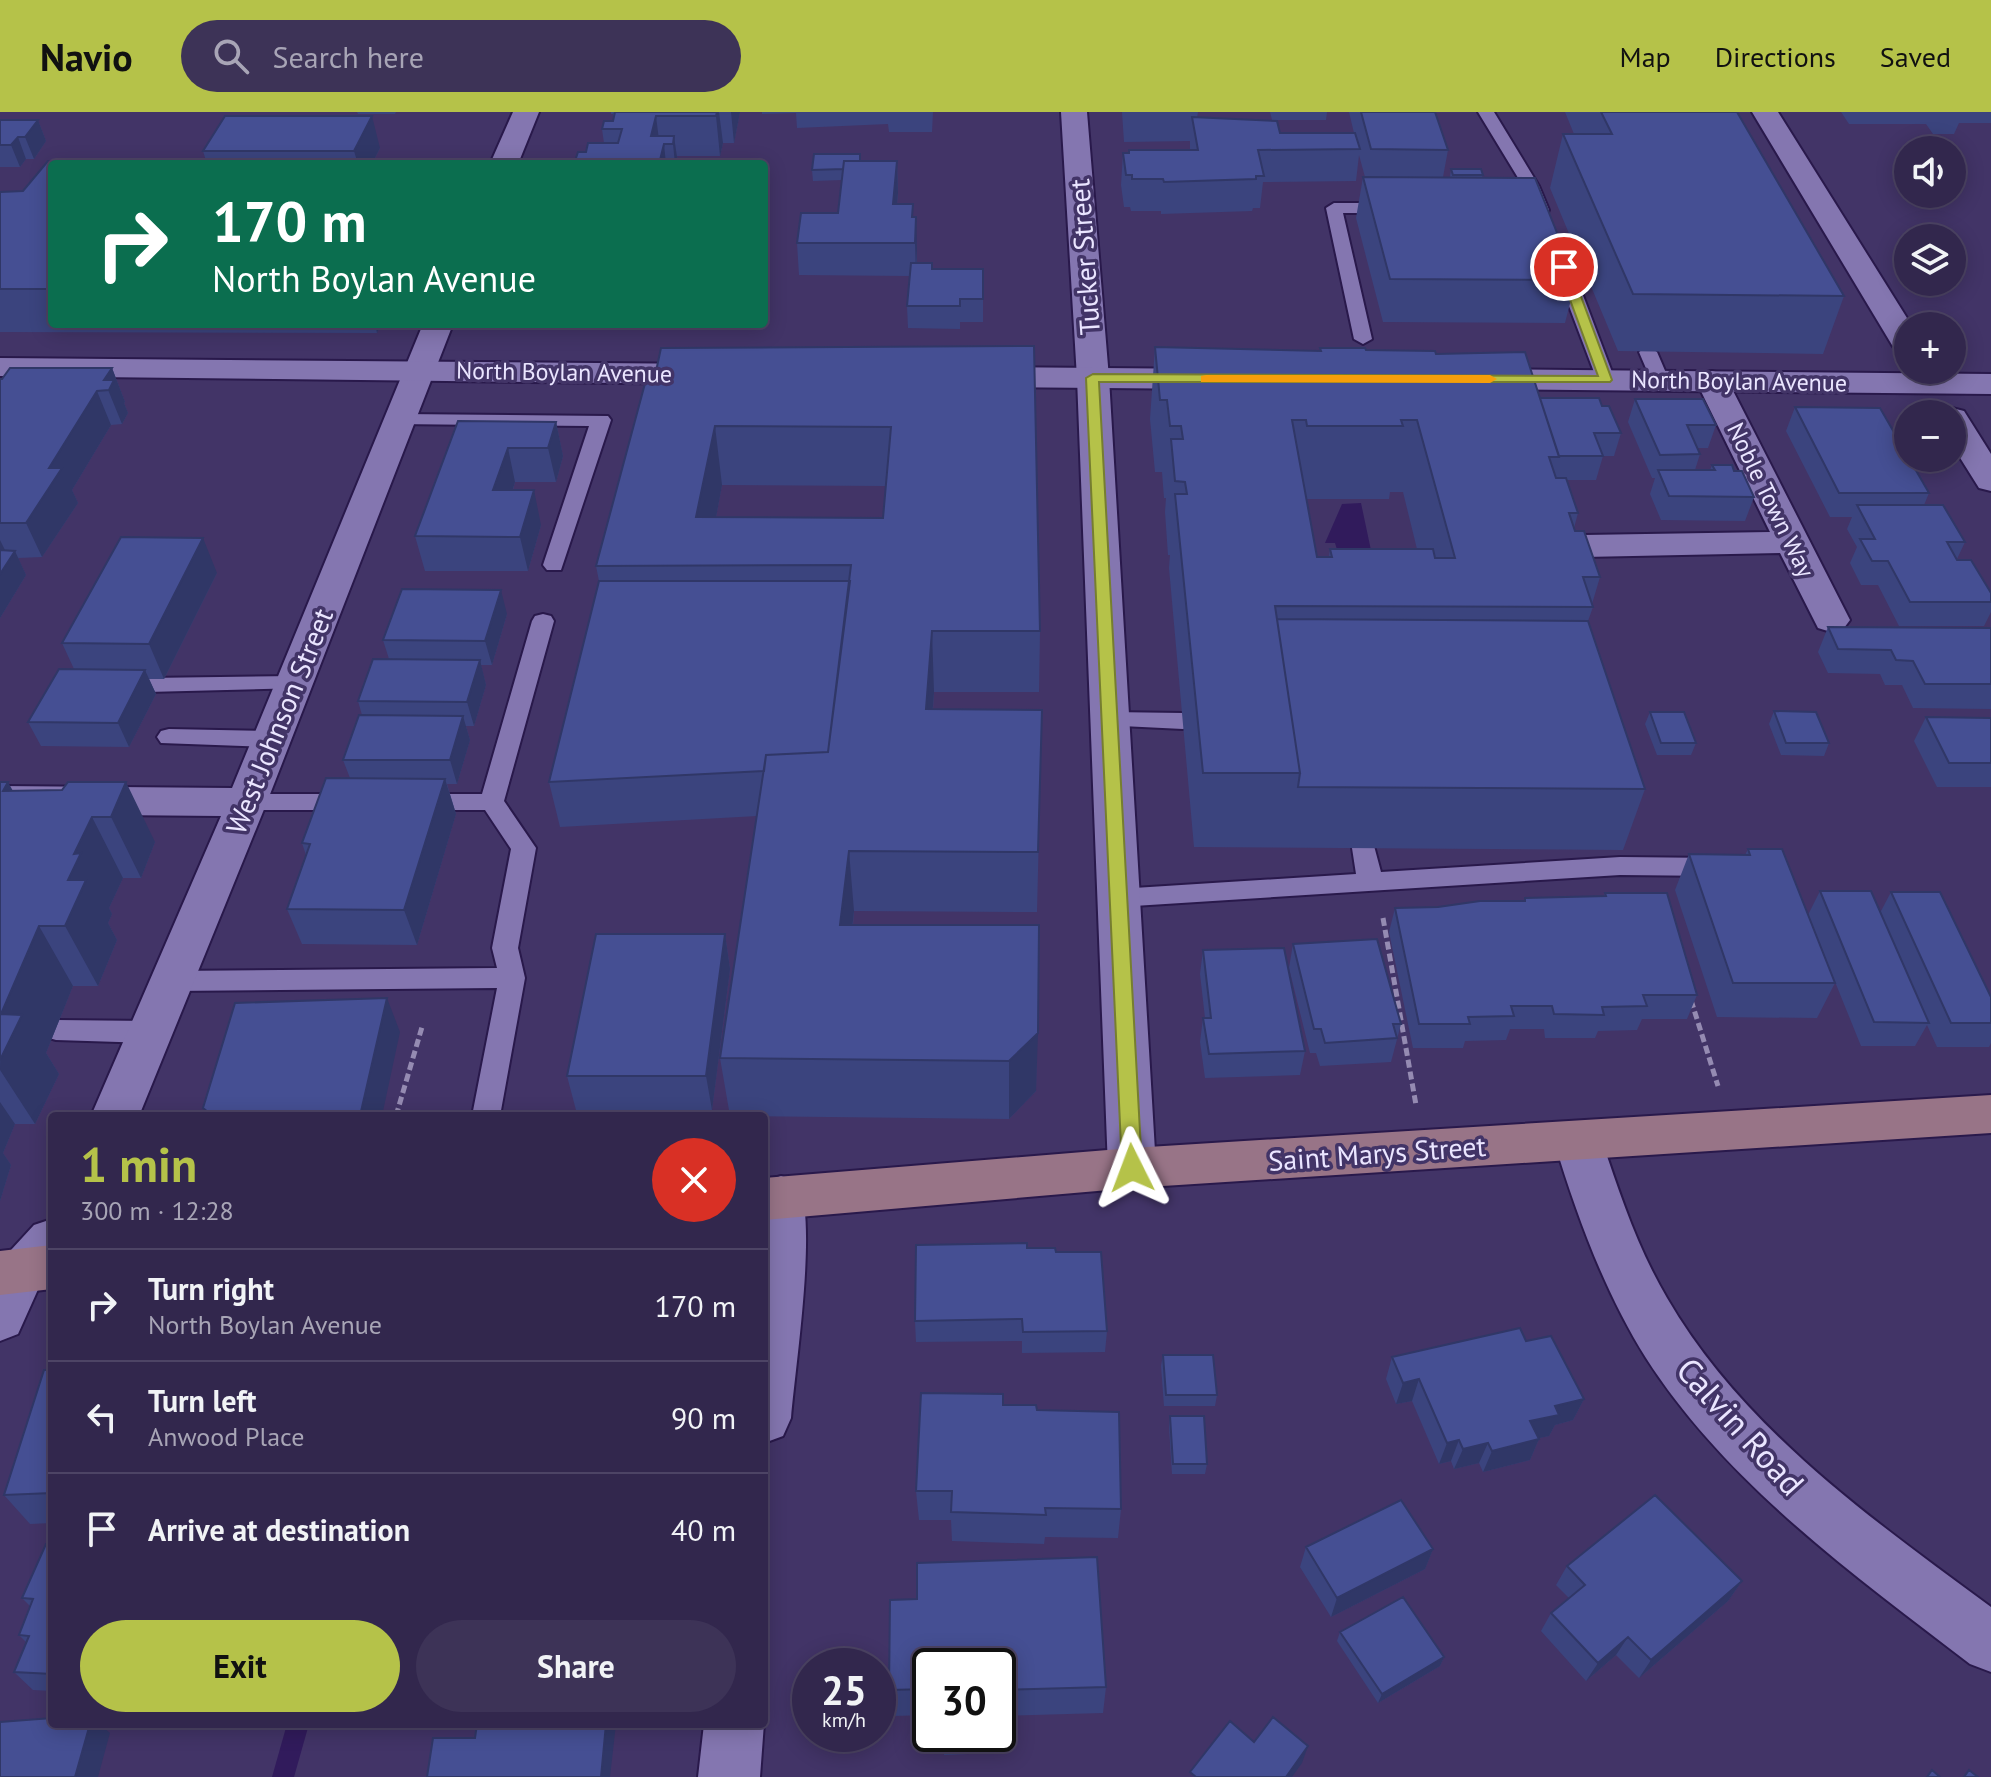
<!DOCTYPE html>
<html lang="en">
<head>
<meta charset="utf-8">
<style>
	body { margin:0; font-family:"PT Sans",sans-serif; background:#3d3357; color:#f1f3f6; height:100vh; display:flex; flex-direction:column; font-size:30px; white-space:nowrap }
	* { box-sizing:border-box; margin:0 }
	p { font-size:26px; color:#a8a5b6 }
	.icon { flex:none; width:44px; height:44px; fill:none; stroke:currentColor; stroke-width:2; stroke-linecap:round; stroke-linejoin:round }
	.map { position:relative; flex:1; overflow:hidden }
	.side { position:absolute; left:48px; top:1000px; width:720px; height:616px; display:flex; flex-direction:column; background:#32274d; border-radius:8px; box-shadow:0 4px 20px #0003,0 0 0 2px #4d4465 }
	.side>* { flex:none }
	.top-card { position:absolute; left:48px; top:48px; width:720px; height:168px; border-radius:8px; box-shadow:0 4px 20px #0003,0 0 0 2px #4d4465; background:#0b6e4f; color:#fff; overflow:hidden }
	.tools { position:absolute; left:1894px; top:24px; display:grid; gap:16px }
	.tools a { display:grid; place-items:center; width:72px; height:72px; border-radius:50%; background:#32274d; box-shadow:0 4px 20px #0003,0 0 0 2px #4d4465; font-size:40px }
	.speed { position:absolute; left:792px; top:1536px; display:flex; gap:16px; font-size:40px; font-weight:700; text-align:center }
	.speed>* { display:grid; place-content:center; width:104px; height:104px; border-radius:50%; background:#32274d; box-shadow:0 4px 20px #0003,0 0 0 2px #4d4465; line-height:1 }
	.speed small { font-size:20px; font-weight:400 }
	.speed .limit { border:4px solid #111; border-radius:12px; background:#fff; color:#111 }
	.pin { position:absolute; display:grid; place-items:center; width:68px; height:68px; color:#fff; margin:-34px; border:4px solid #fff; border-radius:50%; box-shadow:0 2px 8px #0007 }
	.me { position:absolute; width:88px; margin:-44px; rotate:357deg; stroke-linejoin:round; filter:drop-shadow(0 0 6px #0008) }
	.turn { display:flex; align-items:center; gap:28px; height:168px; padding:0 32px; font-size:36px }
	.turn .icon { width:104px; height:104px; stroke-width:2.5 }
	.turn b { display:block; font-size:56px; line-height:68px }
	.round { display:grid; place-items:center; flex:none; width:84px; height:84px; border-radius:42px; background:#3d3357 }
	.overview { display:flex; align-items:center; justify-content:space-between; height:136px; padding:0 32px }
	h1 { font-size:48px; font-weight:700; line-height:60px; color:#b5c249 }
	.action { display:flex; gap:16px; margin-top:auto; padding:16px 32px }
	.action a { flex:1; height:92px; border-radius:48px; background:#b5c249; color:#111; font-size:32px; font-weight:700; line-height:92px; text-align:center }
	.action a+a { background:#3d3357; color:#f1f3f6 }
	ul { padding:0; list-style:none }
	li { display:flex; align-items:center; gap:24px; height:112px; padding:0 32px; border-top:2px solid #4d4465 }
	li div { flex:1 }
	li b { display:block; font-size:30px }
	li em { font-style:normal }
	header { display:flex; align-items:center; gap:48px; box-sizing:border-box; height:112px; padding:0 40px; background:#b5c249; color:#111 }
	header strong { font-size:38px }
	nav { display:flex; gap:44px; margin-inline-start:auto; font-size:28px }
	.search { width:560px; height:72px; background:#3d3357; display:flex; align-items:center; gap:20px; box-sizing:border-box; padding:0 28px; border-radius:44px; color:#a8a5b6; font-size:30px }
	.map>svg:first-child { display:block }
</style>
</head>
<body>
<header>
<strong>Navio</strong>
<div class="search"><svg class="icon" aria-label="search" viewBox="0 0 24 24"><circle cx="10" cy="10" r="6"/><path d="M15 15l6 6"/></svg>Search here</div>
<nav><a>Map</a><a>Directions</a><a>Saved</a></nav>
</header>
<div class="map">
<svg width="1991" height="1665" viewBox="0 0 1991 1665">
	<rect width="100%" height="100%" fill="#423467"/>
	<path fill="#311b5c" d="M1361,391l11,52 -33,1 -4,-13h-10l17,-39z"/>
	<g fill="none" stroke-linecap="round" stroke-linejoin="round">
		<path fill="#311b5c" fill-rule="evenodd" d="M287,1612h22l-15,53h-22z"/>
		<g stroke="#29194b" stroke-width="4">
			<path id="service" d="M1478,0h16l45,74 10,24 -2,4 -6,1 -8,-5 -10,-24z
				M1334,91h57l8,5 -8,5h-48l29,126 -9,5 -9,-5 -28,-131z
				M1561,144l9,5 45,119 -2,4h-14l-2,-4 -45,-119z
				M1648,234l9,6 12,28 -2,4h-14l-2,-4 -12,-28z
				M401,302l207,2 3,4 -50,150h-14l-4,-5 46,-139 -195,-2 -3,-4z
				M543,502l8,2 3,5 -50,180 32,47 -18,100 7,30 -25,138h-28l25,-128 -326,3 -9,-3 -4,-7 4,-7 9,-3 326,-3 -5,-20 19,-99 -26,-39h-66l-9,-2 -3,-6 3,-6 9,-2h63l50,-173 3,-5z
				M295,564l8,2 3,5 -3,5 -156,4 -8,-2 -3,-5 3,-5 8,-2z
				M1109,600l74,1 8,3 4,5 -4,5 -8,3 -82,-4 -4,-5 4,-5z
				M169,617l104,2 8,2 4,6 -4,6 -8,2 -112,-4 -4,-6 4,-6z
				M247,682h104l9,2 3,6 -3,6 -9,2h-104l-9,-2 -3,-6 3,-6z
				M1364,727l9,3 8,30 239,-15 98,1 9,3 4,6 -4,6 -9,3 -98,-1 -502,32 -9,-2 -4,-7 4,-7 9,-2 238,-15 -4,-26 3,-6z
				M56,908l94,1 10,4 4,7 -4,7 -10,4 -94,-3 -10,-3 -4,-7 4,-7z"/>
		</g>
		<g stroke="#29194b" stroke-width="4">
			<path id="minor" d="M513,0h26l-21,52h-28z
				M1061,0h26l22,266 47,790 -7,14 -17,6 -17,-6 -7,-14 -31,-790z
				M423,212h30l-186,478 -128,314h-48l130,-300 -221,-2v-28l232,2z
				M1712,259l11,3 5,7 122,239 -6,8 -13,4 -13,-4 -38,-75 -196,4 -13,-3 -5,-8 5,-8 13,-3 186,-3 -74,-151 5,-7z
				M1578,1009l17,6 7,14c18,54 36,108 65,157 75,130 206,222 324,309v65l-21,-8c-116,-89 -244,-181 -324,-306 -42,-67 -69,-142 -92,-217l7,-14z
				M781,1064l17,6c20,39 -3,186 -7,236l-8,18 -19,7v-261z
				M52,1107v54l-12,12 -22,49 -18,7v-79l34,-37z
				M704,1612l60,-1 -4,54h-62z"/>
		</g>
		<g stroke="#29194b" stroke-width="4">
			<path id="tertiary" d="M1752,0h26l134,214h-4v28l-11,-2 -5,-7z
				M0,246l714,6 11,3 5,7 -5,7 -11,3 -714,-8z
				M974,255l240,2 11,3 5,7 -5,7 -11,3 -240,-2 -11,-3 -5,-7 5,-7z
				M1474,257l517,5v20l-517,-5 -11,-3 -5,-7 5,-7z
				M1952,296l12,3 27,43v37l-12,-3 -27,-43v-31h-14z"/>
		</g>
		<g stroke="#29194b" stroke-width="4">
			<path id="secondary" d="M1991,983v38l-859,55 -368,32v-42l368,-30z
				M52,1133v44l-52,6v-44z"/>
		</g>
		<path stroke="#958bb2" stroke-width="5" stroke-dasharray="8 4" stroke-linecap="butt" d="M1383,806l33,187
			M1691,888l27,86
			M396,1004l26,-89"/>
		<use href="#service" fill="#8476b0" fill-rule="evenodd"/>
		<use href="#minor" fill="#8476b0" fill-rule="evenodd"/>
		<use href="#tertiary" fill="#8476b0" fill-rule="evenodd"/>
		<use href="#secondary" fill="#987487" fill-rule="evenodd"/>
	</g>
	<path fill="#3b447e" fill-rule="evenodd" d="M357,0h39l-1,2h-37z
		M611,0h129l-6,31h-11l-3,13h-43l1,8h-104l30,-21 -2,-14 11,-8v-7h-2z
		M762,0h171l-1,20h-43l-1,-8 -91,4 -1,-15 -34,1z
		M1122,0h76l-1,6 83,15h74l-5,-21h86l13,38 -5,27h7l1,-8 32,6 -1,2 94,103 -11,43 -182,-1 -27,-104 7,-41h2l-6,-22 -3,26 -93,1 -3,26h-7l-1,3 -91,3v-3h-30l-1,-4h-6l-3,-22 2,-32 67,-3v-9l-66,1z
		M1270,0h57l-1,8h-54z
		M1565,0h172l107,184 -21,58 -205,-3 -68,-163 13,-54h11z
		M1841,0h150v11h-32l-5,11h-21l-7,-10h-77z
		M0,8h38l8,21 -12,18h-8l-6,8h-20z
		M380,36l-8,16h-165l-4,-13z
		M48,49l138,2 1,1h-135v160h329l-4,9 -377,-1v-140l23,-1z
		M860,49h37l1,32 -1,11 17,13 3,32v14l16,6h50v53h-23v7l-52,-1 -1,-22 3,-30 -111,-1 -2,-32 41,-30 4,-33 -29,1 -1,-11z
		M1034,234l6,285 -1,61h-105l-1,17 109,1 -5,202 -183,-1 -1,14h186l-3,166 -27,28 -279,-3 -10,-58 37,-242 -197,11 -11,-45 50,-201 -3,-15 59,-190zM722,373l164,1 -3,32 -167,-1z
		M1155,235l165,4v-3l116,6 104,44 62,8 19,27 -7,23h-11l-7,24h-30l12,33 -4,15 26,49 -8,27 1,3 -5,14 57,168 -22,61 -429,-3 -25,-279 1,-13h-2l-3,-43 1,-14h-2l-2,-26h-7l-5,-53zM1390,380h13l14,57h-87l-1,8h-12l-10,-58h82z
		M112,256l13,34 -1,1 4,10 -6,11 -11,1 -39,65 6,13 -36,54 -24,1 8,17 -26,43v-239z
		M1635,287l81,26 -8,23h-11l3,6 -5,16h15l2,-5 22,6 20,26 -9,24 -84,-1 -11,-26 5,-16h-3l-24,-56z
		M1795,295l134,86 -5,12 41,37 -8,17 34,34v19l-7,14h-85l-21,-41h-17l-11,-22 7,-16 -10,-18 5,-12h-22l-44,-86z
		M458,309l98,1 7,34 -7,26h-41l-2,8 28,35 -13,46h-103l-10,-35z
		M217,461l-53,106h-15l7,15 -27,53 -88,-1 -13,-24 46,-53 -12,-26z
		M507,502l-15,51h-11l5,20 -12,41h-8l4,14 -13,44h-10l9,30 -39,131 -115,-1 -15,-35 19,-54 -4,-12 48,-65 -7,-18 19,-45 -4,-14 31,-42 -6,-19z
		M1828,515l163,1v81l-78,-1 -11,-23h-17l-5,-11 -52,-1 -10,-21z
		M1774,599l55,32 -5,13 -43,-1 -12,-31z
		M1650,600l46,31 -5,12h-34l-12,-31z
		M1926,605l65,1v69h-54l-23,-46z
		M0,670l13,9 49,-1 6,-8 87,60 -14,36h-18l-14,30 3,6 -4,9 9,17 -19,46h-25l-27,67 13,21 -24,50h-20l-12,29 8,12 -11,36z
		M1748,737l87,134 -18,35 -100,-1 -42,-127 14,-36 56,1z
		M1820,779l60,22 11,-21 100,131v20l-2,4h-52l-10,-22 -12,21h-54l-53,-131z
		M1605,781l92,102 -10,24h-45l-5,11 -39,1 -3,7h-50l-1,-9h-34l-4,11 -41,1 -2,7h-50l-24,-116 6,-24 43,-1 166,-11z
		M725,822l5,35 -18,141h-136l-9,-34z
		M1293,832l108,80 -10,38 -71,4 -4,-13h-6l-21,-85z
		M1203,838l102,101 -5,24 -95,3 -5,-36 3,-24h2l-5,-44z
		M1027,1136l29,4 51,79 -2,21 -83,1v-12l-106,1 -1,-21z
		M1526,1229l58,58 -11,21 -18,5 -6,11 -10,2v1l-9,21 -47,12 -4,-9 -25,6 -3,-8 -12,3 -27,-63 -16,3 -10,-25 6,-22z
		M1163,1243l54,40 -2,11h-51l-3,-40z
		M52,1258v153l-22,1 -26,-29z
		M1003,1293l34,5 84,99 -3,29 -73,-1 -1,7 -92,-3 -1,-21h-32l-3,-29z
		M1170,1304l37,48 -2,10h-33l-3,-47z
		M52,1432v147l-19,-1 -19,-18 12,-30 -7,-7 11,-29 -8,-8z
		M1306,1435l127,2 -8,20 -94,48 -31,-50z
		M1567,1454l175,15 -14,20 -89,77 -23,-23 -30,26 -45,-50 10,-18 18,-15 -13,-13z
		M917,1487l189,88 -3,26 -105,3v-50h-68v49l-38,1 -3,-26z
		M1340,1520l104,25 -4,9 -62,37 -41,-62z
		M943,1622h50v19l-49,2z"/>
	<path fill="#303767" d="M717,0h2l4,31 -3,13 -4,-40z
		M731,0h9l-6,31z
		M372,4l8,32 -8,16h-14l-4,-13z
		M656,4l5,40 3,-12 2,20h-11l-4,-28z
		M38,8l8,21 -12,18 -9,-22z
		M674,24l4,28h-3l-2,-20z
		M18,25l8,22 -6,8 -9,-22z
		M897,49l1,32 -4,43 -1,-32z
		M916,105l1,32 -1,27 -1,-33z
		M375,212h6l-4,9z
		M112,256l13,34 -1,1 4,10 -6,11 -18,-44z
		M97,279l14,34 -39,65 6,13 -36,54 -16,-34 23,-55z
		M556,310l7,34 -7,26 -8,-34z
		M715,314l7,59 -15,81 -11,-49z
		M508,336l7,34 -13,42 -9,-34z
		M534,378l7,35 -13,46 -8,-34z
		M203,426l14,35 -53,106 -15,-35z
		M0,428l9,18 -9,-4z
		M15,439l11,24 -26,43v-44z
		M501,478l6,24 -15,51 -7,-24z
		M932,519l2,61 -6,78 -2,-61z
		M480,548l6,25 -12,41 -7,-24z
		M145,558l11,24 -27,53 -11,-24z
		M463,604l7,24 -13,44 -7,-24z
		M445,667l11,35 -39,131 -13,-35z
		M8,670l33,60 -38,-51z
		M126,670l29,60 -14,36 -30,-61z
		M92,705l31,61 -14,30 3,6 -4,9 9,17 -19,46 -33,-60 3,-46 6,-26z
		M849,739l5,60 -8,74 -6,-60z
		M39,814l34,60 -27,67 13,21 -24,50 -35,-54 1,-56z
		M725,822l5,35 -18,141 -6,-34z
		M387,886l13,34 -18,84h-22z
		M1038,921l-2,58 -27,28v-58z
		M0,990l15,22 -12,29 8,12 -11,36z
		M1419,1267l-7,22 -16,3 7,-21z
		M1584,1287l-11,21 -18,5 -6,11 -28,6 9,-21 25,-15z
		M1539,1327l-9,21 -47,12 9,-21z
		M1459,1328l-8,21 -12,3 8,-21z
		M1488,1331l-9,20 -25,6 9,-20z
		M1433,1437l-8,20 -94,48 6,-19z
		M1742,1469l-14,20 -89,77 12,-18z
		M1628,1525l-12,18 -30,26 12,-18z
		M1444,1545l-4,9 -62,37 4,-9z
		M90,1612h10l10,9 -12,44h-23z
		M606,1612h10l-6,53h-9z
		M1308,1634l-6,17 -10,14h-6z"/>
	<path fill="#454f93" stroke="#303767" stroke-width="2" fill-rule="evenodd" d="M615,0h102l-1,4h-60l-5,20h23l-1,8h-9l-5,20h-85l4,-12h8l2,-9h30l4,-14h-20l2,-8h9z
		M1361,0h74l13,38 -77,-1z
		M1601,0h136l107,184 -211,-2 -70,-160h49z
		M225,4h147l-18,35h-151z
		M1192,5l85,4 3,12h75l5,16 -102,1 6,26h-8v3l-92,3 -1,-3h-31v-4h-6l-3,-22h6v-3h69z
		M0,8h38l-13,17h-7l-7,8h-11z
		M814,42h46v7h-16l-1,8 -31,1z
		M48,49l138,2 -1,1h-133v125h-52v-97l23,-1z
		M844,49h53l-4,43h20l-1,13h4l-1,26h-118l4,-30h37z
		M1451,57h30l2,6h-30z
		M1363,65l172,1 41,102 -186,-1z
		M911,151h21v6h51v30h-23v7h-53z
		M1034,234l6,285h-108l-6,78 116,1 -4,142 -189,-1 -9,74h199l-1,108 -29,28 -289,-3 46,-303 62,-3 23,-187 -255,1 51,-190h8l6,-28zM715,314l176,1 -8,91 -187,-1z
		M1155,235l166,4 -1,-3h45l1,2 69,1 1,3 89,-2 34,105h-10l7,21h10l12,35h-9l6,18h9l16,46h-17l10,30 -318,-1 25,167h-97l-28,-279h12l-2,-12 -10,-1 -4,-42h12l-2,-13h-11l-3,-26h-7zM1292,308h14l1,6h96l-2,-6h16l38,138h-20l-2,-9h-103l2,8h-15z
		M10,256h102l-8,12h10l-5,10 -12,1 -48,77h13l-36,55h-26v-144h2z
		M1540,286h59l3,8h7l12,27h-27l9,23h-44z
		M1635,287h68l13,26h-29l13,29 -40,1z
		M1795,295l85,1 49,85h-90z
		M458,309l98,1 -8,26h-40l-15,42h41l-14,47 -105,-1z
		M1712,353h20l2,6h8l12,26 -85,-1 -11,-26h57z
		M1857,393h86l22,37h-18l10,18h14l20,33v9h-81l-22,-41h-16l-12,-22h15z
		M121,425l82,1 -54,106 -87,-1z
		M0,438l15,1 -15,23z
		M599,469h251l-22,171 -62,3 -2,16 -215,11z
		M402,477l99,1 -16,51 -102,-1z
		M1277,507l311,2 57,168 -347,-2 2,-14z
		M1828,515l163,1v56h-66l-12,-23 -17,-1 -5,-10 -53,-1z
		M373,547l107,1 -13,42 -109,-1z
		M59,557l86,1 -27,53 -90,-1z
		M1774,599l42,1 13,31h-43z
		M1650,600h34l12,31h-35z
		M359,603l104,1 -13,44h-107z
		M1926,605l65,1v45h-42z
		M326,666l119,1 -41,131 -117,-1 23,-65 -8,-1z
		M0,670h8l-5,9 59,-1 6,-8h58l-15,35h-19l-18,37 7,-1 -13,27h18l-21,46h-26l-38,88 21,1 -22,45z
		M1748,737h34l53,134h-102l-44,-129 61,1z
		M1820,779h51l58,132 -55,-1z
		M1891,780h49l51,105v26h-40z
		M1605,781h62l30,102h-54l4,11 -45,1 2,8 -50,-1 -2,-8h-41l3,10 -46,1 2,7h-51l-24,-116 43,-1 42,-6h45v-3l81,-2z
		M596,822h129l-19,142h-139z
		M1377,827l24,85h-8l4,14 -72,5 -4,-14h-7l-21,-85z
		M1284,836l21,103 -96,3 -6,-36h8l-8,-68z
		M387,886l-27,118h-147l-10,-8 32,-105z
		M1027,1131v5h28l1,4h45l6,79 -84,1 -1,-13 -107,2 1,-76z
		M1520,1216l6,13 25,-5 33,63 -29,7 4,9 -29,6 9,18 -47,12 -4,-8 -25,6 -4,-9 -12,3 -28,-64 -16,4 -11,-26z
		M1163,1243h50l4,40h-51z
		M44,1258h8v123l-48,2z
		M921,1281l82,1v11h33l1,5 82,2 2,97 -76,-1 1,7 -95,-3 1,-21h-36z
		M1170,1304h34l3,48h-34z
		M1655,1383l87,86 -91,79 -23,-23 -30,26 -47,-50 34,-28 -18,-19z
		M1401,1388l32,49 -96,49 -31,-51z
		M46,1432h6v130l-38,-2 15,-36 -10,-1 14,-36 -11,-1z
		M1097,1445l9,130 -108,3v-24h-68v23l-41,1 1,-90 27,-1v-36z
		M1403,1485l41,60 -62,37 -42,-62z
		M1273,1605l35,29 -22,31h-90l-6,-5 40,-51 24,21z
		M52,1606v6h38l-15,53h-75v-55z
		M477,1612h129l-5,53h-174l6,-39h42z
		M1932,1658l8,7h-13z
		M1969,1658l9,7h-14z"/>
	<path fill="#b5c249" stroke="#767e2f" stroke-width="2" d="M1559,153l11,2 42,113 -2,2h-511l43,786 -3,6 -7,3 -8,-3 -2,-6 -36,-790 7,-4 505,2 -40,-109z"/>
	<path fill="#f59e0b" d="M1206,263h284l7,4 -7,4 -289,-1v-6z"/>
	<g text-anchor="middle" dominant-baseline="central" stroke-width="7" stroke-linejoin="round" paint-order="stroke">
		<g font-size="24" fill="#eae5ff" stroke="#423467">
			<text transform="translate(564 260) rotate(1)">North Boylan Avenue</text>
			<text transform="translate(1739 269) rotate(1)">North Boylan Avenue</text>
			<text transform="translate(1771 388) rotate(64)">Noble Town Way</text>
		</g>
		<g font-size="28" fill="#eae5ff" stroke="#423467">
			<text transform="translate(1084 145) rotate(-94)">Tucker Street</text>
			<text transform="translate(279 609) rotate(-68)">West Johnson Street</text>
			<text transform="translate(1377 1041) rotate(-4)">Saint Marys Street</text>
		</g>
		<g font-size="34" fill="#eae5ff" stroke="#423467">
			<text transform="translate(1741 1314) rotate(48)">Calvin Road</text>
		</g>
	</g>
</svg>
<div class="tools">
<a><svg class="icon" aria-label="sound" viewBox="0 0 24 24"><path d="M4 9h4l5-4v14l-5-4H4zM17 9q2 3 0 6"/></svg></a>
<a><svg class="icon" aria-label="layers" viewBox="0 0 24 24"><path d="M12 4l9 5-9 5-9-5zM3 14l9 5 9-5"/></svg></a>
<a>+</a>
<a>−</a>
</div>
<div class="speed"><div>25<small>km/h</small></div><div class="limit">30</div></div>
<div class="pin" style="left:1564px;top:155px;background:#d93025"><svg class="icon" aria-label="arrive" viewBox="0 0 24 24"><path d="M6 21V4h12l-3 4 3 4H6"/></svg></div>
<svg class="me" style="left:1132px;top:1056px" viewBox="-20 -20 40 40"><path d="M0-17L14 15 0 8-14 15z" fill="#b5c249" stroke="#fff" stroke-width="4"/></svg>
<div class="top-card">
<div class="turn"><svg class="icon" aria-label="right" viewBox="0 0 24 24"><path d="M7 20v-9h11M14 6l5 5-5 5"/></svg><div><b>170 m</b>North Boylan Avenue</div></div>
</div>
<section class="side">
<div class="overview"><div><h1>1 min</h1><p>300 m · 12:28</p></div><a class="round" style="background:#d93025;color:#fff"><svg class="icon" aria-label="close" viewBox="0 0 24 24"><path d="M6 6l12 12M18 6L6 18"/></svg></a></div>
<ul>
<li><svg class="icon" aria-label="right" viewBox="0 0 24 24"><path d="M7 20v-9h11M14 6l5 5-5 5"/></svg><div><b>Turn right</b><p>North Boylan Avenue</p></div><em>170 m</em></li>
<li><svg class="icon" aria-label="left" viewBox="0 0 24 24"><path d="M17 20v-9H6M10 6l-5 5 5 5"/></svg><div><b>Turn left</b><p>Anwood Place</p></div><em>90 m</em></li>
<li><svg class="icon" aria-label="arrive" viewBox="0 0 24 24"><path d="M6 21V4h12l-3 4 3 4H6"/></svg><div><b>Arrive at destination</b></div><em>40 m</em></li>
</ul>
<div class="action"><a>Exit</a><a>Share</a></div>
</section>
</div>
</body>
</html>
